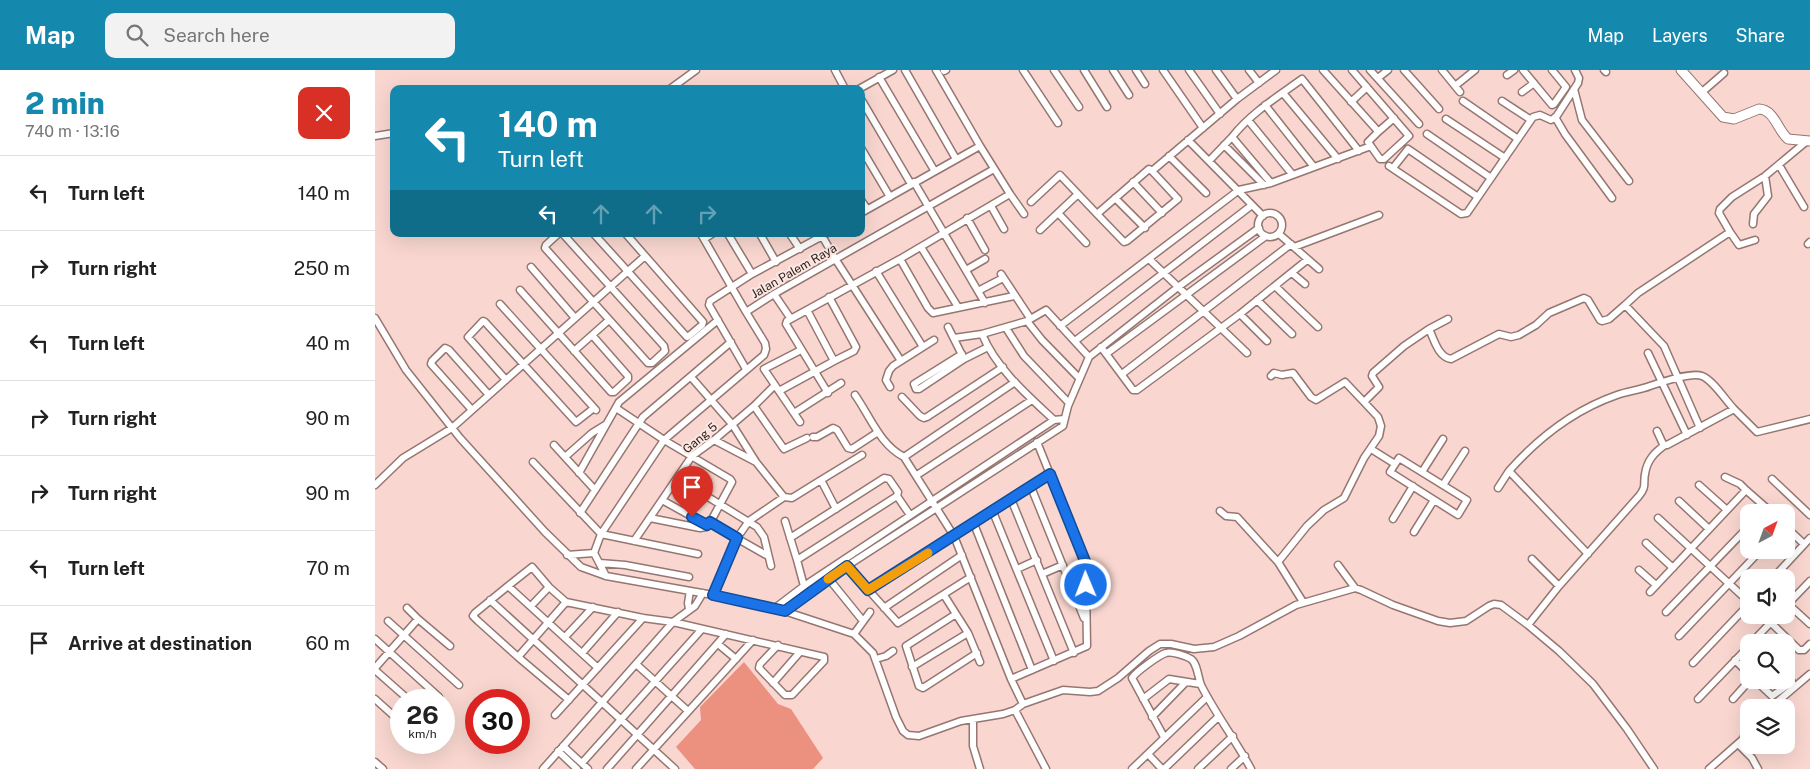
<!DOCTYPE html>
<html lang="en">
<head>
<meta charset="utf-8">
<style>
	body { margin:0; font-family:"Public Sans",sans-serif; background:#f2f2f2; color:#222; height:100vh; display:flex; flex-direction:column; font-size:19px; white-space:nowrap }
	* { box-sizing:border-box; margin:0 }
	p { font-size:16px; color:#767676 }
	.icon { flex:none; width:28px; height:28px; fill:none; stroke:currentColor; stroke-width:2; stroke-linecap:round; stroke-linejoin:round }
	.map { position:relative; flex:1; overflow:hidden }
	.sheet { display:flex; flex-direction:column; background:#fff; width:375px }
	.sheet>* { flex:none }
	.banner { position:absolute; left:15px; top:15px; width:475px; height:152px; border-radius:10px; box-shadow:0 5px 20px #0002; background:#1489ad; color:#fff; overflow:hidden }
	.needle { width:32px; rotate:41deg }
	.fabs { position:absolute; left:1365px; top:434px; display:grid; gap:10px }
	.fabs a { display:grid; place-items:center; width:55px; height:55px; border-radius:10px; background:#fff; box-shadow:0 5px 20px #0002; font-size:25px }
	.speed { position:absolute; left:15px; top:619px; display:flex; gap:10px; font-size:25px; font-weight:700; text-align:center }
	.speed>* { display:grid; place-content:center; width:65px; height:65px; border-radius:50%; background:#fff; box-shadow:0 5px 20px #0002; line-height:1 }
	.speed small { font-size:12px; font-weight:400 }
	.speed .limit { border:8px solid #d22; background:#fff; color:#111 }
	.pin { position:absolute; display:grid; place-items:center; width:42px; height:42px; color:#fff; margin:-51px -21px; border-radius:50% 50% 50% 0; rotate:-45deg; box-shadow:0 0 5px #0007 }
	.pin .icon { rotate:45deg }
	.me { position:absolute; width:55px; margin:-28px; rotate:359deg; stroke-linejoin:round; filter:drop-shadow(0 0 4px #0008) }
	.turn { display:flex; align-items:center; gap:18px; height:105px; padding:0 25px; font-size:22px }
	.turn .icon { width:65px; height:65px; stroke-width:2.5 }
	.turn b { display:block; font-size:35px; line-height:42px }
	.lanes { display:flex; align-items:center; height:48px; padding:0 25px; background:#0003; justify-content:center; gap:25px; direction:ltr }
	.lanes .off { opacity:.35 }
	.round { display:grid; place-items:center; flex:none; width:52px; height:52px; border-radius:10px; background:#f2f2f2 }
	.summary { display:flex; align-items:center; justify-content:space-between; height:85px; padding:0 25px }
	h1 { font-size:30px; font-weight:800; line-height:38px; color:#1489ad }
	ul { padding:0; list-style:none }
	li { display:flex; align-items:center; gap:15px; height:75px; padding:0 25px; border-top:1px solid #e0e0e0 }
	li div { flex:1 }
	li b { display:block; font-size:19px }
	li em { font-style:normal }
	header { display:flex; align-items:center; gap:30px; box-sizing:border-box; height:70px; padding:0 25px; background:#1489ad; color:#fff }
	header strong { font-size:24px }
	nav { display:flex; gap:28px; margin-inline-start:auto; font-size:18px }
	.search { width:350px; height:45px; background:#f2f2f2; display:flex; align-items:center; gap:12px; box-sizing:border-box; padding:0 18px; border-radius:10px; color:#767676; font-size:19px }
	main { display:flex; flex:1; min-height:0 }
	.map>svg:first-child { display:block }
</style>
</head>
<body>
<header>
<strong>Map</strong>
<div class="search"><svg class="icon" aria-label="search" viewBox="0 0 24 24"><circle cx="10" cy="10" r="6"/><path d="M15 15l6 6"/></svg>Search here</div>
<nav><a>Map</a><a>Layers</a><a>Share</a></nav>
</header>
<main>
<section class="sheet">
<div class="summary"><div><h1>2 min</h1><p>740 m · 13:16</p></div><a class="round" style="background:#d93025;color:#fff"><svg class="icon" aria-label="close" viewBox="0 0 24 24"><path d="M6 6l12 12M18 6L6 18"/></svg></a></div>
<ul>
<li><svg class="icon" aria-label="left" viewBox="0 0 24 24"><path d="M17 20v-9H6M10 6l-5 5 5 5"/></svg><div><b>Turn left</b></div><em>140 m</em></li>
<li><svg class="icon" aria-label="right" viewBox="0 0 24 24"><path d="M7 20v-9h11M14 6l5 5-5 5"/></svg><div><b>Turn right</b></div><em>250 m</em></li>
<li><svg class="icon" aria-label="left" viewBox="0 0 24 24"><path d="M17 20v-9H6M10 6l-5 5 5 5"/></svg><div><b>Turn left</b></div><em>40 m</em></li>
<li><svg class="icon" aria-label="right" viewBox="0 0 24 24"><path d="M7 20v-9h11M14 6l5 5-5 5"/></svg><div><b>Turn right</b></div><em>90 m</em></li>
<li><svg class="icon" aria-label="right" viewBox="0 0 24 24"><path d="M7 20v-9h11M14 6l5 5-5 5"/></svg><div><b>Turn right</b></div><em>90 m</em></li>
<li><svg class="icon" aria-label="left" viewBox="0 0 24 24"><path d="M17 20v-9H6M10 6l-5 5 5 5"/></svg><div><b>Turn left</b></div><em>70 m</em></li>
<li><svg class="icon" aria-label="arrive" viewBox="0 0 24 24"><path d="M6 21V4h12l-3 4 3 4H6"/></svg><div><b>Arrive at destination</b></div><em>60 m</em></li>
</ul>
</section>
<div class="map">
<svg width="1435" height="699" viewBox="0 0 1435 699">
	<rect width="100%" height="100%" fill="#f9d7d0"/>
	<path fill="#ec9080" d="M369,592l34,42 13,5 32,49 -10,11h-118l-19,-22 25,-27 -1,-13z"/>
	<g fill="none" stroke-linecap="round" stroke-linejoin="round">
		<g stroke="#957670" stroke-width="9">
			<path id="street" d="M460,0l10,19
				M530,0l51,89
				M561,0l44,76 30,48
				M648,0l35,53
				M679,0l25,37
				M709,0l23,37
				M738,0l16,25
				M761,0l9,14
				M788,0l40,58
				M814,0l31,44
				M841,0l21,29
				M874,0l10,13
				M948,0l53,59 2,3 -10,10 12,17h4l25,-23 -57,-66
				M995,0l49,54
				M1029,0l35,39
				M1067,0l18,22
				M1148,0l29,35 2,-1 12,-17 -14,-17
				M1229,0l2,2
				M569,1l2,-1
				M1132,5l7,-5
				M504,7l55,93
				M1003,8l10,-8
				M1080,16l20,-16
				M295,19l26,-19
				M484,19l34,-19
				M1199,19l8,31 47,61
				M1147,22l12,-9
				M908,23l55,66
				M1326,23l23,-20
				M486,29l50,85
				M1088,31l55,38
				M1127,31l29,19
				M976,32l16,-15
				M890,35l49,62
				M1180,47l10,17 47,64
				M1071,49l59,39
				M873,50l44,54
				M1003,62l16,-14
				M1052,64l64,44
				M0,66l19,-3
				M813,70l75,76
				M849,75l40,40
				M486,78l29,49
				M794,86l37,37
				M834,91l23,-24
				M1404,95l25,42
				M1014,96l72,48 6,-1 66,-96 7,-2 11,5 5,-3 22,-34 1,-5 -4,-8
				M1018,98l15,-19 70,48
				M777,101l-3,-2 -52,45 27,28 3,-1 51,-42 -26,-28 85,-72 39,-29
				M539,112l71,121
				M758,112l29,31
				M896,113l-39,-46c19,-24 45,-40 70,-58l57,72
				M740,128l30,30
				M486,130l6,9
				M656,132l29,-27 18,19
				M616,136l13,23
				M486,143l119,-67
				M683,143l28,30
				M883 155a12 12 0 1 1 24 0a12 12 0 1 1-24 0Z
				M592,148l18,32
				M1378,154l1,-10 14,-18 -3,-20
				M665,160l38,-36 19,20
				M1355,162l9,13 16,-5
				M183,164l-12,11 -1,3 103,115h4l13,-12 -1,-5 -101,-112
				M219,164l93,103 2,-1 13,-11 1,-3 -77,-88
				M326,164l45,78
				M353,164l24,40
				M385,164l16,28
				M415,164l10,15
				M446,164l15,26 65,101
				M904,164l40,35
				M329,169l8,-5
				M1433,174l2,-2
				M546,177l37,60
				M919,177l85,-32
				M525,189l28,49 5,5 81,-17
				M774,189l98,94
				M156,197l44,51
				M591,200l19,-11
				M501,201l47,76
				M917,203l13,11
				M626,204l29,44
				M900,216l43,41
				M145,220l91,102h3l14,-13v-3l-36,-41
				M603,221l25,-13
				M399,224l17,25
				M454,227l27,50 -2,4 -20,10
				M882,230l35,34
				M125,234l96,106
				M1250,235l13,-12 92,-61 -11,-19 1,-4 12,-12 33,-21 42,-35
				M865,244l27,27
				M0,248l31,52 54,68 85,94 36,35 25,9 107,19 62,13 79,26 19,19 23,64 7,14 5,4 11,1 42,-15 42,-7 12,-4 8,-6 40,-14 27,2 8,-1 20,-13 31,-27 11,-7h11l23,5 20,-2 25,-11 57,-31 59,-17 6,2 32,15 45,16 12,2 16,-2 23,-15 5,-2 7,1 27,20 31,26 34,33 34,45 27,40
				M652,251l15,19 37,38
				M685,256l179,-136 32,-7 100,-37
				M573,257l15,30
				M631,258l18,28 45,47
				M1054,259l19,-10
				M607,264c14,34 45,61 72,86
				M579,268l28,-4 45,-13 19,-11 43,47
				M700,271l177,-136
				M726,277l32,43h4l103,-76 67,-54
				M199,281l35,-31
				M1273,283l39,82
				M587,284l-48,30 2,5h3l45,-30 24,-12
				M731,284l160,-118
				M371,299l-37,-64 1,-4 42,-27 74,-40
				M747,304l169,-130
				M896,306l3,-3 8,2 11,-2 18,24 5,3 29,-18 19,20
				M316,307l41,47 24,38 -42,-22
				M131,310l-38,-43 15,-16 2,1 91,100 18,-14
				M640,312l-111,75 50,79 57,143 12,25
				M515,317l-4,-7 3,-9 4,-5 41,-26
				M404,321l55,-30 -27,-51
				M453,323l-42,-69 1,-3 113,-62 110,-65 14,20
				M480,325c15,21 25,50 49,62
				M527,327l18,19 4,2 3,-1 76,-50
				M379,336l30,43 23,-11
				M241,338l48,32 66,39 2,3 -22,41 -4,4 -6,1 -50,-10
				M97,340l-41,-46 1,-3 13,-13 4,2 40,45
				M419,343l47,-30
				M425,352l-36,-53 37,-19
				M1282,361l6,13 4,1 67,-36 23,23 53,-13
				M438,367h4l16,-9 4,2 11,18 4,1 26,-17
				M179,375l41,45
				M996,379l24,15
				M190,387l27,-24 13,-8
				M1024,388l68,42 -9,15 -68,-43z
				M158,392l68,72 97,20
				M381,392l28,35
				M1047,402l21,-33
				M204,403l40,-71 99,-82
				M542,405l115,-75
				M1350,407l15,7 6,6
				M302,408l80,49 7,10 7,29
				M1397,409l38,36
				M446,410l41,-25
				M0,415l28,-27 49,-30 193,-172
				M1068,415l22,-34
				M1324,415l28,25
				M656,417l53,131
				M1123,418l11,-17
				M522,426l13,19
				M636,429l63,154
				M287,430l45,25
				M1304,431l30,28
				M845,441l6,5 11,1 29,32 12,13 25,40
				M618,442l61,149
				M205,443l63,-96 88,-75
				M1283,448l91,84
				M1018,449l20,-33
				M410,451l12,39 7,26
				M335,453l58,33
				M599,454l58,146
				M1411,457l18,17
				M1039,462l20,-32
				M415,468l94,-60 5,1 9,13 -1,4 -100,64
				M259,471l58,-85 22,-16 40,-34 20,-20
				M1271,473l27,25
				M219,483l7,-19 63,-94 100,-85 2,-6 -1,-6 -19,-31 28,-18 220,-125
				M1213,484l-79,-83c30,-34 65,-61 108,-76 11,-4 23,-5 33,-9 12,-4 41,-14 52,-10 11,4 24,25 32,33
				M192,485l27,-2 12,23
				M1157,489l27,27
				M903,492l29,-36 17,-16 20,-12 20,-40 15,-22 2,-10 -3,-9 -14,-15 15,-15 -7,-11 1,-3 31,-27 25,-17c5,10 9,28 22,30l48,-25 12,3 8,-2 17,-10 13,-12 35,-15 4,2 12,20 2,1 7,-2 16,-14 39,41 36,82
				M225,493l25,2 64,12
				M963,495l17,23
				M472,496l51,57 73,-46
				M642,499l20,-9
				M1264,500l17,15
				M667,504l21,-9
				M1398,508l37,-40
				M454,509l34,42
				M133,516l24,-19 17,20 17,15 77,16 30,4 151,35v4l-32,34h-7l-26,-27 1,-4 18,-19
				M493,520l182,-116
				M1275,522l96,-102 25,22
				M338,525l24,-57 12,-17 35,-24 8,1 29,-18 15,29
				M569,525l24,38 12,29
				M115,530l185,169
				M1413,534l22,20
				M156,536l18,-19
				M1411,536l24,-25
				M32,538l11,11
				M400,538l29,-22 250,-166 10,-1
				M509,538l78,-53
				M314,539l-1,-6 2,-12
				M410,541l62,-45 216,-140 5,-20 21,-49 89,-70 81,-59
				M1291,542l83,-86
				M581,544l-50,32 13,40 4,2 54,-35
				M1388,545l36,35h5l6,-6
				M13,551l71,64
				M1153,555l31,-39 80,-90c8,-10 4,-12 6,-22 2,-14 10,-22 20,-29
				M479,564l16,-22
				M1304,566l82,-86
				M190,567l28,-30
				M0,569l64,58
				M1377,572l26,-27
				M343,574l18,15
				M208,582l35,-40
				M143,587l48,-55
				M501,589l10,-3 7,-5
				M1360,590l14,14
				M1318,593l56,-59
				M261,594l52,47
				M537,597l56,-34
				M0,598l43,-49 32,27
				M0,600l34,30
				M636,609l76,-33 -1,-61 4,-10 -1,-4 -52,-129
				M1380,610l17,16 20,-14 -6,-8
				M398,613l27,-31
				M0,629l20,18
				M768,629l26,-20 31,5
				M1323,629l51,-53
				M1358,629l17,-19
				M194,630l-51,-43 -40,-36 -5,-5 2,-3 33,-27 90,82
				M1395,638l40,-34
				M640,640l31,59
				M180,645l88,-97
				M777,647l34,-35
				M598,649v27l7,23
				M789,667l-32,-59c4,-6 27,-23 34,-25 6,-2 20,3 25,6 7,5 7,21 11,28 15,29 34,54 49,82
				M1363,674l14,14 6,11
				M188,676l25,23
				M183,681l19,18
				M773,684l14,15
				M0,692l8,7
				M207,693l120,-134
				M168,699l130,-147 22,-16 8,-13
				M232,699l119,-135
				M261,699l117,-129
				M757,699l75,-72
				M789,699l54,-52
				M823,699l35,-33
				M856,699l14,-13
				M1334,699l33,-29 7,-11"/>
		</g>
		<g stroke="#957670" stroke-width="11">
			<path id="secondary" d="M1306,0l42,47 11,2 25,-10c16,1 18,21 29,30l22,2"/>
		</g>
		<use href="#street" stroke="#fff" stroke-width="6"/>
		<use href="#secondary" stroke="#fff" stroke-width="9"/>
	</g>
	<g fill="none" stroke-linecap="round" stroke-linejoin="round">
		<g stroke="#114b97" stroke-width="12">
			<path id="route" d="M317,447l15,8 3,-3 27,16 -24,57 72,16 62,-45 21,24 182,-116 39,97 1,4 -4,10"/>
		</g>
		<use href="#route" stroke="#1a73e8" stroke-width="9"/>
		<path stroke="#f59e0b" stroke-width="9" d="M453,509l19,-13 21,24 60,-37"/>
	</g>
	<g text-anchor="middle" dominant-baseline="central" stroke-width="4" stroke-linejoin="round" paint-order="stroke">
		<g font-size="12" fill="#2a1e1b" stroke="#fce7e3">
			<text transform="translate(419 201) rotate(-30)">Jalan Palem Raya</text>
			<text transform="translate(325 368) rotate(-40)">Gang 5</text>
		</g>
	</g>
</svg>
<div class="fabs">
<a><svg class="needle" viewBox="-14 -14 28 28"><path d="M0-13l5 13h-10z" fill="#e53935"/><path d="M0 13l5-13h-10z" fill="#767676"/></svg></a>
<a><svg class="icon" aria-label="sound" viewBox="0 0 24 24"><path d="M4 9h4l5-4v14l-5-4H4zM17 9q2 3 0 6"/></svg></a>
<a><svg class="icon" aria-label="search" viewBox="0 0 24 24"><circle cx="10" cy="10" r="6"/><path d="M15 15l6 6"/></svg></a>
<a><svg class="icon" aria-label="layers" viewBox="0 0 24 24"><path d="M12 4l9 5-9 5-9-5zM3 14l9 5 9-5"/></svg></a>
</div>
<div class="speed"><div>26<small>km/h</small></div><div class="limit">30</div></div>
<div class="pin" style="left:317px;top:447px;background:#d93025"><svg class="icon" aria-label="arrive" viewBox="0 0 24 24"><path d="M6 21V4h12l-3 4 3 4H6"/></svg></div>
<svg class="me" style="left:711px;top:515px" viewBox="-20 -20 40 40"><circle r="17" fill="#1a73e8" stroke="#fff" stroke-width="3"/><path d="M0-11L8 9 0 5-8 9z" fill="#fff"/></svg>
<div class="banner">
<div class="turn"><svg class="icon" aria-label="left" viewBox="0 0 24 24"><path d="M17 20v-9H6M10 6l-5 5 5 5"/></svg><div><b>140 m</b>Turn left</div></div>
<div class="lanes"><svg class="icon" aria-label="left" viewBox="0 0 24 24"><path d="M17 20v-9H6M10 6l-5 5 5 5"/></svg><svg class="icon off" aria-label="ahead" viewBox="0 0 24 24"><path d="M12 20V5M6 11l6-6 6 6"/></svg><svg class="icon off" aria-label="ahead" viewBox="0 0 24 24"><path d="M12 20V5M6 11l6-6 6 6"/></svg><svg class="icon off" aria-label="right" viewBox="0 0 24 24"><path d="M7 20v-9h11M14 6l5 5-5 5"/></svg></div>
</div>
</div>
</main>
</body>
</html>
